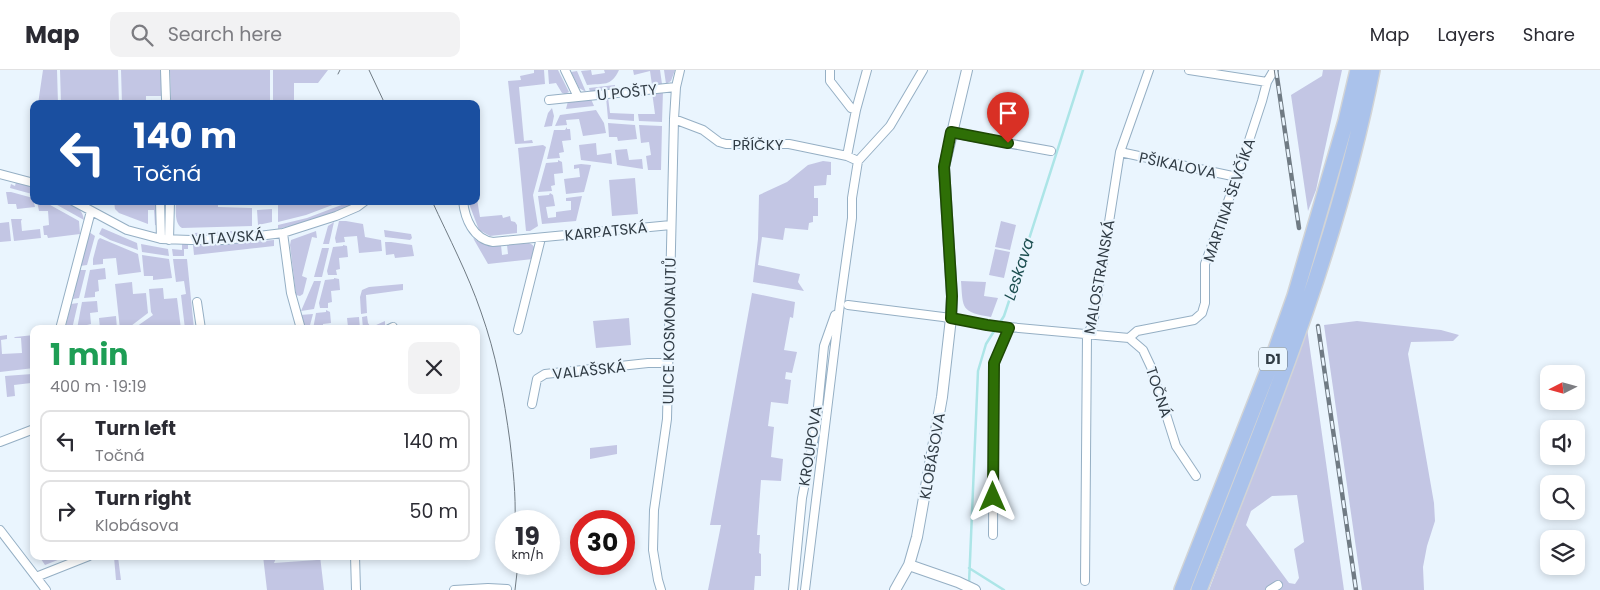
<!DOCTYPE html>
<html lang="en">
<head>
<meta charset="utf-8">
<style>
	body { margin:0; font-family:Poppins,sans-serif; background:#f2f2f3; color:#2b2b33; height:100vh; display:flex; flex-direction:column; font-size:19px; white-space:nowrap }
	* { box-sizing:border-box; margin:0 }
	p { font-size:16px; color:#7c7c81 }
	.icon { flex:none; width:28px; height:28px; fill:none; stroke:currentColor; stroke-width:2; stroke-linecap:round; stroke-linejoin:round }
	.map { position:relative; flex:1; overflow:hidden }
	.details { position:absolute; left:30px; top:255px; width:450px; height:235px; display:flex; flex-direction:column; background:#fff; border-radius:10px; box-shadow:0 2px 8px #0003 }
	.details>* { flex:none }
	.banner { position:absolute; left:30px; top:30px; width:450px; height:105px; border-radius:10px; box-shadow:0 2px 8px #0003; background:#1a4fa0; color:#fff; overflow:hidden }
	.needle { width:32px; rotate:264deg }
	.tools { position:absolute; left:1540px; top:295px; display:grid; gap:10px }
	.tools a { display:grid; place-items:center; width:45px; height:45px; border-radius:10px; background:#fff; box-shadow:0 2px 8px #0003; font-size:25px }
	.speed { position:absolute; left:495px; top:440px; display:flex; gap:10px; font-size:25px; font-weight:700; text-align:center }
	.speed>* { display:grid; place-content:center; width:65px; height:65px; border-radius:50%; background:#fff; box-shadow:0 2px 8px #0003; line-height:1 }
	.speed small { font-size:12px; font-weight:400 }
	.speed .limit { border:8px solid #d22; background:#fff; color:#111 }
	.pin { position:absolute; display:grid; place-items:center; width:42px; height:42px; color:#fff; margin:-51px -21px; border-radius:50% 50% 50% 0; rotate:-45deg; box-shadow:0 0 5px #0007 }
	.pin .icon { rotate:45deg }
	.me { position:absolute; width:55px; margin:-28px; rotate:0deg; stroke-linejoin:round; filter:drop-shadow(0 0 4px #0008) }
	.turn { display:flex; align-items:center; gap:18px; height:105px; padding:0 20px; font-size:22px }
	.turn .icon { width:65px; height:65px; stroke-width:2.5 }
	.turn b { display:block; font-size:35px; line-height:42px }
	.round { display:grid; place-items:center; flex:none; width:52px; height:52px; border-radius:10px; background:#f2f2f3 }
	.headline { display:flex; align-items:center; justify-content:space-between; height:85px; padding:0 20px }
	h1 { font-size:30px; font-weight:700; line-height:38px; color:#1e9e55 }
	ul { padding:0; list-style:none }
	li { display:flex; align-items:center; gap:15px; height:62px; margin:0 10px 8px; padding:0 10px; border:2px solid #e1e1e2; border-radius:10px }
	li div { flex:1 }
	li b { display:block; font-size:19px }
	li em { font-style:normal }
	header { display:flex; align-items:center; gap:30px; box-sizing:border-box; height:70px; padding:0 25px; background:#fff; border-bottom:1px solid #e1e1e2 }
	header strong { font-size:24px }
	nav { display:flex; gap:28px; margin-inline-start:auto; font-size:18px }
	.search { width:350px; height:45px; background:#f2f2f3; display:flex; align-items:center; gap:12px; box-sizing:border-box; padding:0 18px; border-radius:10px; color:#7c7c81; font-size:19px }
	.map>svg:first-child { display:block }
</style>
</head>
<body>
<header>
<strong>Map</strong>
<div class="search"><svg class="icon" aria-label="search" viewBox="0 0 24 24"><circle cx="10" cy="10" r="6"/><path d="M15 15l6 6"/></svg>Search here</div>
<nav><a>Map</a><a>Layers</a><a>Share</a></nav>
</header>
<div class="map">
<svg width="1600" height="520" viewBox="0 0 1600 520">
	<rect width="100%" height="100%" fill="#eaf5fe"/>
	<path fill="#c3c6e4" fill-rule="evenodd" d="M43,0h14l1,34h-20z
		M60,0h58l1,34h-58z
		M121,0h40v26h-15v8h-24z
		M170,0h100v34h-99z
		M273,0h55l-10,13h-24v21h-21z
		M534,0h10l1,14 -26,3 5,54 8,-1 1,3 -18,1 -7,-63 13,-1 -1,-4 14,-3z
		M548,0h10l11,22 -4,2 -3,-1 -6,-10 -7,1z
		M591,0l1,5 13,-2 -1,-3h15c-8,17 -15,13 -32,15l-6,-14z
		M633,0h27l2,14 -10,1 -2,-14 -16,4z
		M664,0h11l-4,11 -5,3z
		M1323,0h19l-26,120 -8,21 -17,-116 31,-19z
		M577,1l9,21 -7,-4 -8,-16z
		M615,15v4l-25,3 -1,-4z
		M663,21l-1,31 -23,-1 -1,-7h17l-3,-22z
		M606,27h2l2,16 24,1v7l-26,-2z
		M591,29l3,7 -28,3 2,-8z
		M552,38l2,8 -2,10 -8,1 4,-14z
		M596,40l8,13 2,10 -23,3 -4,-17 -13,1 1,5 -12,1 5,-11z
		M608,53l27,2 2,14 -19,2 -1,-4h-8z
		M639,55l23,1 -1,44h-13l-2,-14 5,-1 -2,-13 -8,1z
		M567,57v2h3l1,11 -9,1 2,11 -5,1 1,5 -13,1 7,-29h11z
		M596,73l1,12 14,-2 1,11 -31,-4 -2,-15z
		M543,75l3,2 -13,48 5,31 -8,5h-4l-8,-83z
		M627,79l2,11 13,-1 1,10 -26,-4 -2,-15z
		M558,90l4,2 1,11 -9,1 1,11 -4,1 1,5 -14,1 8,-29 12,-1z
		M823,91l8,1v13h-4l-1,10 -12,1v12h4v18h-5v6l-4,1 -1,7 -23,-2 -2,12 -21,-3 -4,28 42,9 -2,8 6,9 -51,-9 5,-43 1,-44 28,-13 21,-17z
		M581,94l10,1 -7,27 -18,2 -2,-15 16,-2 -1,-9 -5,1v-4z
		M635,108l3,36 -26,2 -3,-36z
		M476,110l2,18 -1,1 3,18 22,-2 1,3 7,-2 1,5 4,1 2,3v8l-27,3 -11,-6 -11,-29h8z
		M16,112l15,4 1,8 -22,-6 1,-4 4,2z
		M6,122h5l22,6 2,9 -18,2 -1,-5h-8z
		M550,123l3,2 2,11 -9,1 2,11 8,-1v-5l15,-2v-9h-5v-3l16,-2 -6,25 -34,3 -4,-28 11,-1z
		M37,131h6l36,20 1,13 -32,4 -1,-3h-3l-1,-9 6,-1 -1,-14h-9z
		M50,131c14,0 32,2 34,19z
		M114,131h9v3h30v-3h4l1,25 -3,-1 -1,-15h-6v14l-29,-11 -4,-4z
		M278,131h16v2l49,-2 -37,14 -28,7z
		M352,131h4v2c-26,11 -51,20 -78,26v-4l29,-7z
		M176,132l42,1v4l34,1v18l-70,2c-8,-5 -6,-18 -6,-26z
		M272,139v13l-14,3 -1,-15z
		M11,149h11l-1,2 1,10 18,-2 1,9 -27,3z
		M339,151h7l17,3 2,13 16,3 1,11 -23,2 -2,-17 -13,1 1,5 -9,1 -1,-5z
		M1001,151l15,4 -6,25 -15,-3z
		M9,152l2,19 -11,1v-19z
		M334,152l-5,22h-6l5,-18z
		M102,158l35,15 1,7 -28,-10 -11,-6z
		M251,160c-10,9 -42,6 -56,6l-1,-3z
		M384,160l27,4 1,4 -2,2 -25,-3z
		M316,161l1,7 -5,-1 -10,39 5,2 -4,16 -3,2 -4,-1 -6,-50 1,-5z
		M89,162l6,4 -8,29 -7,1z
		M100,168l38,16 3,18 -23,3 -2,-17 -13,1v5l-10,1v-6l5,-19z
		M473,168c10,7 16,8 28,7l1,10 6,-1 -1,-9 22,-2c8,3 6,9 4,16l-45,5z
		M274,170v6l-80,9 -1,-10 32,-1z
		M385,172h6l21,3 2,11 -19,2 -1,-4 -8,1z
		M141,174l27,5 1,7 -27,-4z
		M182,174h6v5h-4v7h-11l-1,-7 10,1z
		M343,175l4,1 1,11 -9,1 1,11 -4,1 1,5h-9l-1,-4 6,-24 10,-1z
		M322,178h7l-7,29h-8z
		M995,179l15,3 -6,26 -15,-3z
		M142,185l27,4 3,19 -19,2v-4h-9z
		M173,189h14l7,70h-9l-4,-34 5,-1 -2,-13 -8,1z
		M105,198l1,11 -8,1 1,11 -4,1v5l-11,1 6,-28z
		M79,200h7l-7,28 -6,1z
		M334,208l5,1 1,11 -9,1 1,11 -4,1v5h-8l-1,-5 6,-23 9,-1z
		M314,211h7l-7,28 -13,2z
		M961,211l25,1 -2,14 14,2 -7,19c-30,-5 -28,-8 -30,-36z
		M132,212l1,12 13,-1 2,20 -21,16h-7l-5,-45z
		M403,214v6l-37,5 1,18 -6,1 -1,-17 2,-7 7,-3z
		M163,218l1,11 13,-1 4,31h-48l20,-14 -2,-3 -2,-23z
		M752,223l43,9 -2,16 -3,-1 -6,33 13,2 -5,21 -6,-1 -1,7 6,1 -3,24 -17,-2 -3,24 6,1 -3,30 12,2 -2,22 -20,-1 -4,55h3l-1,18 2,1v22h-6l-1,14h-46l13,-65h-11z
		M97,231l1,11 -8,1 1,11 -4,1v4h-10l5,-27z
		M78,233l-6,26h-7l6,-25z
		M326,240l4,2 1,11 -8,1v5h-10l3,-16 10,-1z
		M313,244l-4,15h-4l-5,-14z
		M116,246l1,13h-17l-1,-11z
		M367,246l1,7 2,3h4l11,-5v5l-6,3h-16l-1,-12z
		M359,247l1,12h-28l16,-2 -1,-9z
		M629,248l2,27 -35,3 -3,-27z
		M1357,251l84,9 18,5 -6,6 -42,1 -3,12 26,149 1,18 -8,25 -4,21 1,23h-62l-38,-265z
		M1307,258l37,262h-135l86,-225zM1297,425l7,47 -10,7 5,29 -4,6 -6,-1 -43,-58 5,-14 21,-15z
		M7,265v4l-6,1 1,14 20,-1 -1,-15h-7l1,-1 19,-2v33l-34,4v-36z
		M32,304l-1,9 -17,2 1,11 -8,1 -2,-21z
		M617,375v9l-27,5v-11z
		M39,486h29l-23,9z
		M263,486h14l-3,7 43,-3 -1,-4h4l4,34h-57z
		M114,487h4l3,23h-5z"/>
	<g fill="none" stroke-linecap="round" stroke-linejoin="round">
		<path stroke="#ace5e7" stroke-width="2.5" d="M999,254l5,-8 10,-30 69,-216
			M969,498l35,22
			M969,514l9,-213 8,-27 10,-16"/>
		<g stroke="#95afc4" stroke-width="10">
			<path id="minor" d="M165,0l1,29
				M565,0l13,27 98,-10
				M830,0v11l21,27 5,2
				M1189,0l78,12
				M549,30l29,-3
				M674,49l29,11 16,12 7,2h63l58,12 11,5
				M951,63l100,18
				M1120,82l117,25
				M847,86l9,-46 11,-40
				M0,104l34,9
				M73,131l54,29 34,9 30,1h34l58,-7 53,-17 21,-9 8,-6
				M160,131l1,38
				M463,131c2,18 10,38 30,41l178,-17
				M283,163l8,60 10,36
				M169,170l1,-39
				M197,232l4,27
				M848,235l95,12 44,8 142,13 14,12 8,17 25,79 20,30
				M60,259l31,-118
				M389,259l4,-2
				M518,260l23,-92
				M1129,268l8,-7 57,-11 8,-7 3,-10v-39l32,-87 25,-76 5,-19 7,-12
				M532,334l5,-25 8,-5 103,-11h20
				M0,372l34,-13
				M0,460l46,60
				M993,465l1,-172 15,-35
				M355,486l1,34
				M36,507l53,-21
				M1085,511l2,-246 6,-11 27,-172 29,-82
				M454,520l34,-2 19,1
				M661,520l-3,-10 -5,-30 1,-40 13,-91 7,-300 2,-32 4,-17
				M793,520l9,-92 14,-71 8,-81 11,-31
				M805,520l35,-286 12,-86v-20l6,-37 32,-35 33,-56
				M1270,520l8,-5"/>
		</g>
		<g stroke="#95afc4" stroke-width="12">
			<path id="tertiary" d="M909,495l49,17 17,8
				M895,520l14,-25 8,-28 25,-140 9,-79 1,-21 -8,-130 23,-97"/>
		</g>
		<g stroke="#d2d4d6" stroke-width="18">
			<path id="motorway" d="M1182,520l91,-232 22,-62 51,-175 12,-51
				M1199,520c67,-170 138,-340 173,-520"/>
		</g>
		<use href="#minor" stroke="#fff" stroke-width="8"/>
		<use href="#tertiary" stroke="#fff" stroke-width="10"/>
		<use href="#motorway" stroke="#aac2eb" stroke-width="15"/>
		<path stroke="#707b84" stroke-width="1" d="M369,0l16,34
			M338,4l2,-4
			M432,131c17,37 36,73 49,111 15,42 23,85 29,130 3,26 6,53 5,79
			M515,520l3,-26"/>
		<g stroke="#707b84" stroke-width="4.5">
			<path id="rail" d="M1276,0l23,158
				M1318,256l38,264"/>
		</g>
		<use href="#rail" stroke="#eaf5fe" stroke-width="2.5" stroke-dasharray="8" stroke-linecap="butt"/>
	</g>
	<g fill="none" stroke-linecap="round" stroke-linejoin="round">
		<g stroke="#1e4804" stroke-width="12">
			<path id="route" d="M993,427l1,-134 15,-35 -22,-3 -36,-7 1,-22 -8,-129 7,-35 57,11"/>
		</g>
		<use href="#route" stroke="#2e6f06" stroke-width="9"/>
	</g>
	<g text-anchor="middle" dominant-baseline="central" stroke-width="4.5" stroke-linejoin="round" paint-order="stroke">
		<rect fill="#eaf5fe" stroke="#68747c" stroke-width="1" x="1259" y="277.5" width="28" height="23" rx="4"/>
		<g font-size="14" font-weight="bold" fill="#313c45">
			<text x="1273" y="289">D1</text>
		</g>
		<g font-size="15" fill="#313c45" stroke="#eaf5fe">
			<text transform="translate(627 22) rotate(-6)">U POŠTY</text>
			<text x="758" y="74">PŘÍČKY</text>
			<text transform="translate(1178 95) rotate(12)">PŠIKALOVA</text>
			<text transform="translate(1229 130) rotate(-71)">MARTINA ŠEVČÍKA</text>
			<text transform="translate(606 161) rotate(-6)">KARPATSKÁ</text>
			<text transform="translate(228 167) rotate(-4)">VLTAVSKÁ</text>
			<text transform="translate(1099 207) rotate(-80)">MALOSTRANSKÁ</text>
			<text transform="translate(669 261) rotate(-89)">ULICE KOSMONAUTŮ</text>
			<text transform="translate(589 300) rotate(-6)">VALAŠSKÁ</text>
			<text transform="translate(1159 322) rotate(72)">TOČNÁ</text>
			<text transform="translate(810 376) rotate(-81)">KROUPOVA</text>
			<text transform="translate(932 386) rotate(-80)">KLOBÁSOVA</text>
		</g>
		<g font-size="16" font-style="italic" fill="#1c4e50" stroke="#eaf5fe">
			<text transform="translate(1019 199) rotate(-72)">Leskava</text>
		</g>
	</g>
</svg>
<div class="tools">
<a><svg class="needle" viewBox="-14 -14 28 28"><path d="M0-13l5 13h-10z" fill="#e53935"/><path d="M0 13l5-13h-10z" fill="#7c7c81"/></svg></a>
<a><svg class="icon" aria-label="sound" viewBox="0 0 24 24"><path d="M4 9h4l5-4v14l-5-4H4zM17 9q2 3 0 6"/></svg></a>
<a><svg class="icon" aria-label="search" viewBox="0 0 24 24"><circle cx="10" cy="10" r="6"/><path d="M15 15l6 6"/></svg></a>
<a><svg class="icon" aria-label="layers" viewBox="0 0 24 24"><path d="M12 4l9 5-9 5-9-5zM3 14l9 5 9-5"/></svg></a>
</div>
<div class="speed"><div>19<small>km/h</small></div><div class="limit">30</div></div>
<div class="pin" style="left:1008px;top:73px;background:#d93025"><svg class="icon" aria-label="arrive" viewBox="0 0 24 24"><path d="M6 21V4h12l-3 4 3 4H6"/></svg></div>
<svg class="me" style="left:993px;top:427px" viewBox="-20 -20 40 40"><path d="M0-17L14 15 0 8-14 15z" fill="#2e6f06" stroke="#fff" stroke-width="4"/></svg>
<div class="banner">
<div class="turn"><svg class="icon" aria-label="left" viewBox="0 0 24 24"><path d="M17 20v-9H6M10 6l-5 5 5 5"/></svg><div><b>140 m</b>Točná</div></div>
</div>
<section class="details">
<div class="headline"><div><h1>1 min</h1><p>400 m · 19:19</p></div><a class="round"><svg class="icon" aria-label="close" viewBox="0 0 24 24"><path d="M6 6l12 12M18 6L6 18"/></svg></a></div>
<ul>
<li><svg class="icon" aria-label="left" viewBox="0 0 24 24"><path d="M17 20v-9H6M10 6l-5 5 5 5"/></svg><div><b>Turn left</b><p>Točná</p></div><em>140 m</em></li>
<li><svg class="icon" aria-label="right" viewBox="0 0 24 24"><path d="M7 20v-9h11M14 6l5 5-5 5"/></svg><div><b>Turn right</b><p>Klobásova</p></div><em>50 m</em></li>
</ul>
</section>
</div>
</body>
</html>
